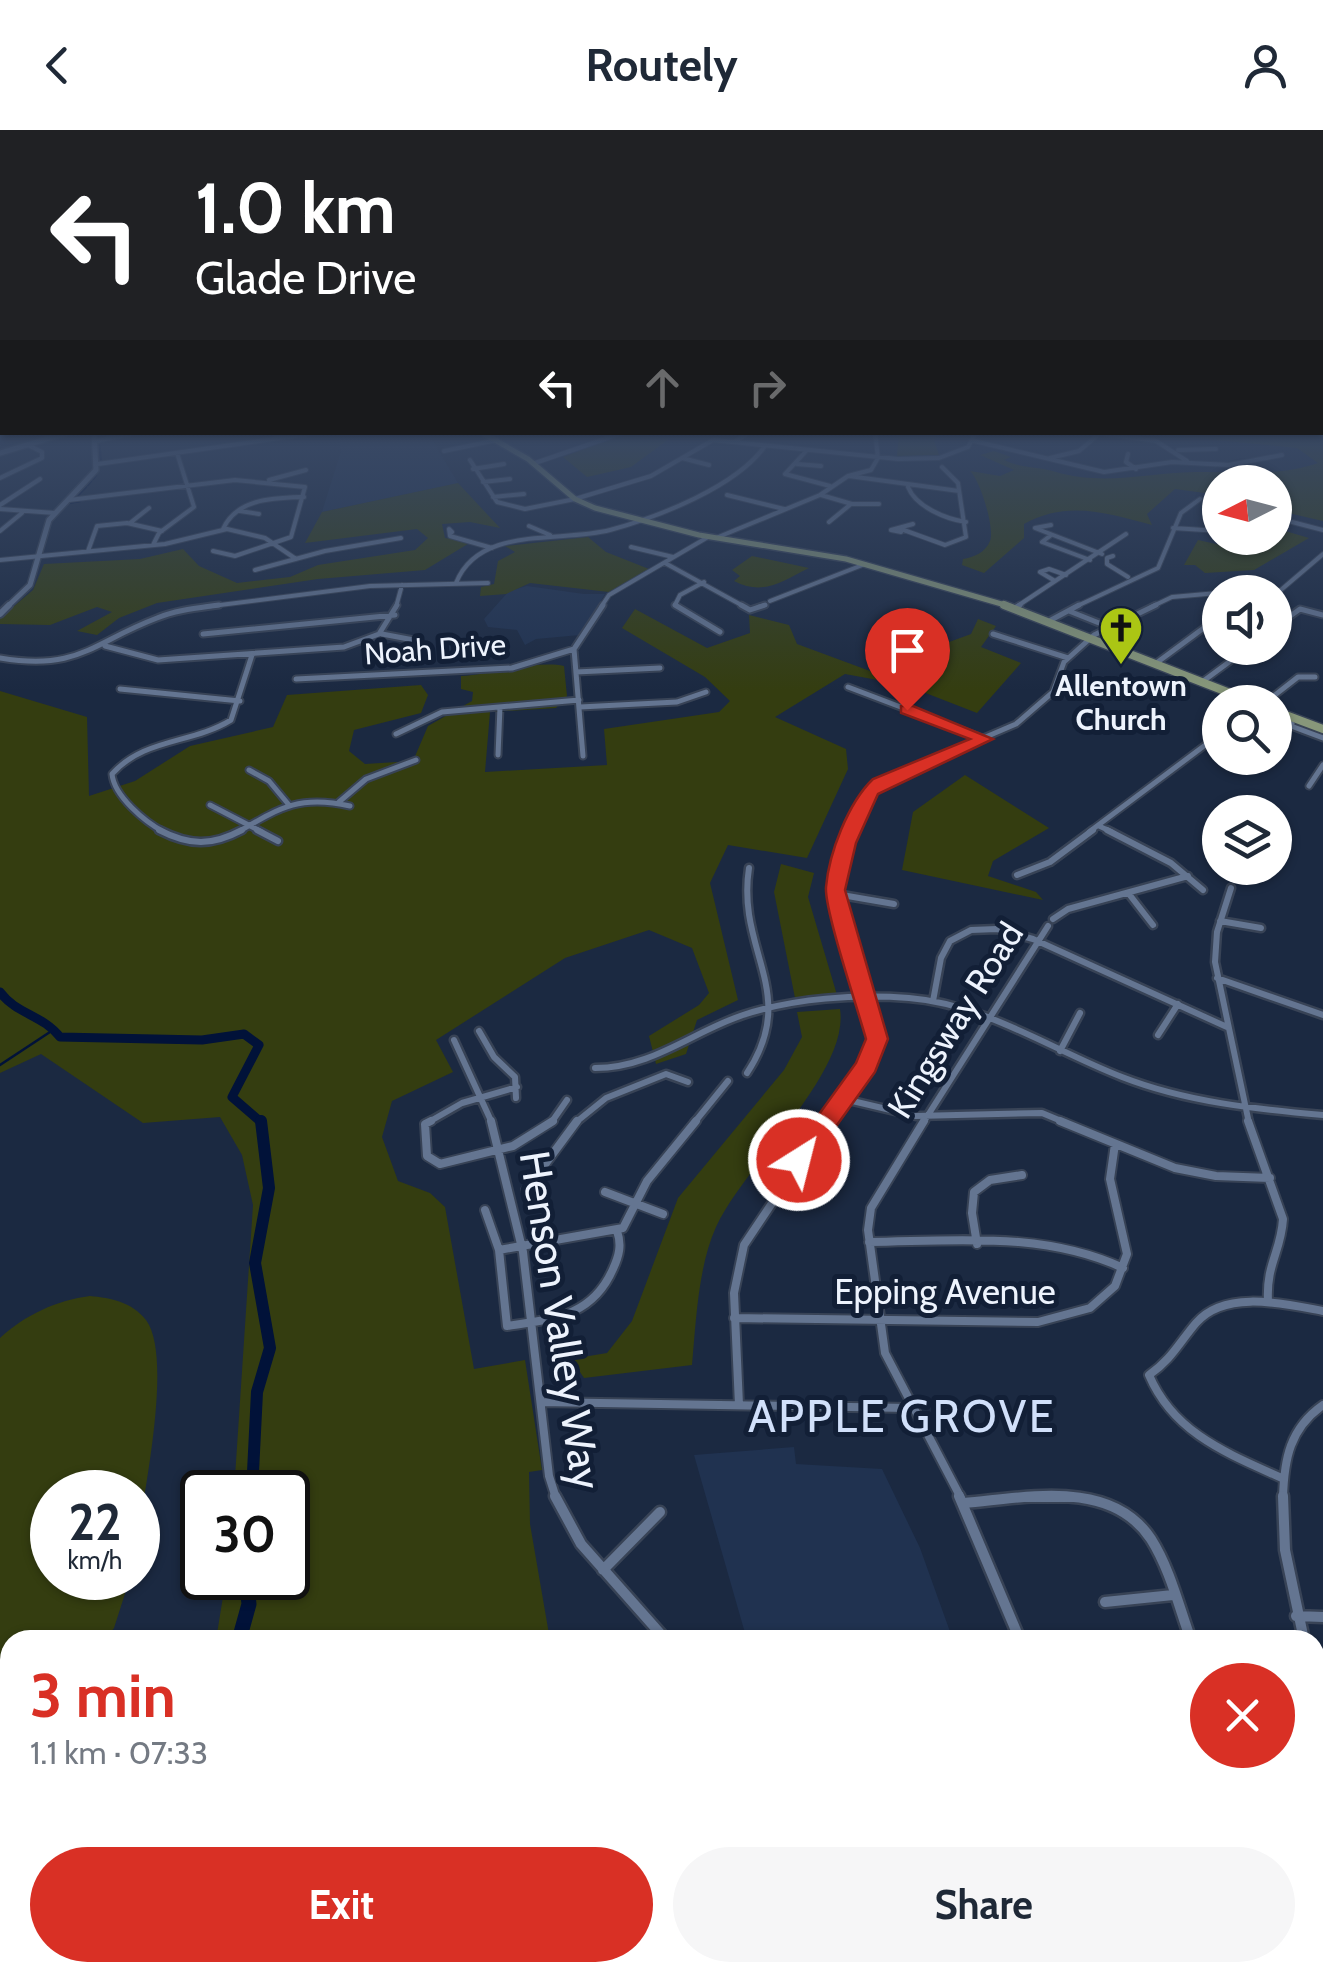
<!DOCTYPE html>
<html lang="en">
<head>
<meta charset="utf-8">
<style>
	body { margin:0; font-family:Cabin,sans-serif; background:#f6f6f7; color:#1f2937; height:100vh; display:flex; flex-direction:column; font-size:38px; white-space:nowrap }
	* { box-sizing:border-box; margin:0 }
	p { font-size:32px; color:#747a83 }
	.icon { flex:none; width:55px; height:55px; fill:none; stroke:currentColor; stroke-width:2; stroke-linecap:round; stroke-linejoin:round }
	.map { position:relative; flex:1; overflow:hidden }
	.panel { position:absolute; left:0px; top:1500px; width:1325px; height:352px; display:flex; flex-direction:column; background:#fff; border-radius:30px 30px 0 0; box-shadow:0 2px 8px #0004 }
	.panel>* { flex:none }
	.hud { position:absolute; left:0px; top:0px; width:1325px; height:305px; box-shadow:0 2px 8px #0004; background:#202124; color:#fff; overflow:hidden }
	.needle { width:65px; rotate:264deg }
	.buttons { position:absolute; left:1202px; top:335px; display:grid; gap:20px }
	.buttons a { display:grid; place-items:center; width:90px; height:90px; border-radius:50%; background:#fff; box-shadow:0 2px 8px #0004; font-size:50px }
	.speed { position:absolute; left:30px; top:1340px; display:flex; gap:20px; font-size:50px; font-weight:700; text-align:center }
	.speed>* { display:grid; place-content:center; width:130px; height:130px; border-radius:50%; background:#fff; box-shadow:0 2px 8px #0004; line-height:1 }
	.speed small { font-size:25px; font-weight:400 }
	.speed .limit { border:5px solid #111; border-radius:15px; background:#fff; color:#111 }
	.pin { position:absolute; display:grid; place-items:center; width:85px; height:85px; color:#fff; margin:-102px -42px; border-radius:50% 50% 50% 0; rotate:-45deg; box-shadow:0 0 10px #0007 }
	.pin .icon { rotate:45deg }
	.me { position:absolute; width:110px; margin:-55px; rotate:36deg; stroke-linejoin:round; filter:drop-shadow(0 0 8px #0008) }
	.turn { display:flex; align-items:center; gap:35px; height:210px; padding:0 30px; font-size:45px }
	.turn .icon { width:130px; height:130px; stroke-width:2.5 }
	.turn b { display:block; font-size:70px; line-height:85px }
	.lanes { display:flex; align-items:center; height:95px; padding:0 30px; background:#0003; justify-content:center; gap:50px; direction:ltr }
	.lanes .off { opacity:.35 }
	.round { display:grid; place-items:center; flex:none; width:105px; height:105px; border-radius:52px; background:#f6f6f7 }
	.overview { display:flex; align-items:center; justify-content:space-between; height:170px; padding:0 30px }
	h1 { font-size:60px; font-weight:800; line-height:75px; color:#d93025 }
	.button { display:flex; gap:20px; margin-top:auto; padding:20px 30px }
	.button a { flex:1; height:115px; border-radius:60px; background:#d93025; color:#fff; font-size:40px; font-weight:800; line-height:115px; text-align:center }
	.button a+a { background:#f6f6f7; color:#1f2937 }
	header { display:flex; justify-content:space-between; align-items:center; height:130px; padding:0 30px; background:#fff; font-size:45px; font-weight:800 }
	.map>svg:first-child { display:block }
</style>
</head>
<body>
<header><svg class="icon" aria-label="back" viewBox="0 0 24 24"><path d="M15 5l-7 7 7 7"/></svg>Routely<svg class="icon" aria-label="person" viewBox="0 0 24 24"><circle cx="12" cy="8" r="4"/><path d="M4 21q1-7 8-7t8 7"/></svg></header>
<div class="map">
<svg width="1323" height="1851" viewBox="0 0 1323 1851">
	<rect width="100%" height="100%" fill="#1b2941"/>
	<path fill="#203250" d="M337,303h91l30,50 -136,29 19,-61z
		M527,456l57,8h21l-25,41 -44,4 -11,6 -8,-15 -29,-3 -4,-8 25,-28z
		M794,1317l2,17 86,5 38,79 33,92h-206l-53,-185z"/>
	<path fill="#343d10" d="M1323,302v89l-48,-11v-28h-55v13l-45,-6 -28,25 5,11c-46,-12 -85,-25 -128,-1v14l-40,35 -22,-8 1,-6c11,-2 22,-6 27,-18 5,-13 -10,-61 -20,-70l30,5 14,-6 -34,-15 14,-4 17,6 -7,3c19,9 34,6 52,12 49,14 89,1 139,0 42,-1 83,5 123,-9l-21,-15 -152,-15z
		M627,303l42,6 -38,28 -44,10 -24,-20z
		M899,303h41l-6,7 5,15 -42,1z
		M458,353l42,45 -30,-6 -28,2 3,14 26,4 -46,28 -107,9 -161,24 -38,15 -22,17 -20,-4 35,-19 -15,-5 -47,18 -50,-1v-6l33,-28 11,-26 96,-5 43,-10 16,17 38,17 53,-6 28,-12 97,-15 13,-12 -11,-9 -112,14 17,-31z
		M1275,398l34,10 -55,32 -49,3 -10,-8h-11l14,-25 45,10 15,-3 6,-9h11z
		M588,407l18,15 43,17 -40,23 -79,-9 -24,11 -26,2 1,-9 13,-3 4,-23 17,-9 -10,-6z
		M752,426l57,12c-28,14 -46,28 -75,13l6,-5 -8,-6z
		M635,479l72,39 43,-15 -1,-18 40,10 8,19 73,27 101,-37 7,-15 18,7 -15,21 40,16 -44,50 -72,-28 -60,-11 -70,43 71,32 2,20 -41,89 -79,-13 -18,38 28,117 -41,20 -11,34 -30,10 -7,-28 50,-31 10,-12 -17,-45 -43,-18 -84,28 -129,82 17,32 -61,29 -10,36 16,44 32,12 15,14 29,162 51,-9 17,110 -13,2 1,52 20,116h-334l10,-62h62v-86h-54l19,-287 -11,-50 -22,-38 -77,6 -102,-69 -41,19v-382l87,26 2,79 46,-15 55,-35 83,-19 14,-32 134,-10 7,10 -7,18 -67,17 -5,21 16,13 48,-3 15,-35 44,-25 1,-9 -12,-3v-13c30,-2 77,-16 103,-10l3,30 -11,12 -66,4 -5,60 122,-7 -3,-36 115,-17 11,-11 -25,-24 -83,-49z
		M965,645l84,53 -56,33 -5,15 48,16 7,8 -141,-30 11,-58z
		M781,734l33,9 -6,24 29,98 -42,3 -21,-106z
		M840,879c10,63 -96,157 -124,218 -18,40 -20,95 -24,138l-108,13 -13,-19 36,-6 25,-32 46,-123 106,-128 18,-33 -5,-25z
		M90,1166c21,2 42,6 56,24 27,36 -2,171 -8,217v-45h-86v86h78l-16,50 -9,12h-95v74l-10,2v-378c25,-23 57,-38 90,-42z
		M680,1842l4,9h-598l-2,-8z"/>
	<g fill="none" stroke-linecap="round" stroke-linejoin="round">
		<path stroke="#011239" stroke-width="2.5" d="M99,313l2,18
			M93,349l3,-4
			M88,355l3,-4
			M76,367l10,-10
			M69,373l11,-2
			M0,935l53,-35"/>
		<path stroke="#011239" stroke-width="9" d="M0,862c16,22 43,23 60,45l142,3 42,-6 15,11 -27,52 30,26"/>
		<path stroke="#011239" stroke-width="12" d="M252,1362l5,-100 13,-44 -15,-85 14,-75 -8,-67"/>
		<path stroke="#011239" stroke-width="15" d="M239,1510l10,-36 -3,-26
			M356,1842l8,9"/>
		<g stroke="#384356" stroke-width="6">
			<path id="minor-far4" d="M1091,302l65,9 31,20
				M96,311l45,-9
				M736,311l13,-9
				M974,311l130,31 68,-10 57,3 53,-10
				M1178,320l38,-1
				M444,321l53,-11
				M1128,324l-2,8 10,7
				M682,328l27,7
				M1050,328l29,-7 20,-17
				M470,330l27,42 28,7 50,-10 76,-23 62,-36 185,19 41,-1 29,-11 8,-15
				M535,333l90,-31
				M98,334l225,-32
				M797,334l24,2
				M473,339l31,-5
				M785,344l45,12
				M785,344l22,-24
				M849,346l110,15
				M0,348l42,-20v-6l-14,-7
				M269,350l37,-10
				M483,352l27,-3
				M908,357c8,20 38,32 58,35
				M727,365l57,14
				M821,365l31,9h27
				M493,367l31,-3
				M69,370l166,-20 70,7 -14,50 -56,19 -22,-5
				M0,375l40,-26
				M0,379l55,4
				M240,381l19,3
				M829,392l22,-18
				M1292,392l31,8
				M130,393l19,-15
				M1051,395l-16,3 67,26
				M529,396l21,9
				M1173,398l47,3
				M223,399c14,-31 51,-31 81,-32
				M901,399l44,16 21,-8 -8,-54 -16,-16
				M0,401l22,-18
				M452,402l-3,-3 1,7 42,12
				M901,402l-10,-2 22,-6
				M1050,406l-8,6 48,18
				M716,408l104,-43 28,-19 23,-6 7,-12 -3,-26
				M153,415l6,-12 35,-26 -17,-54
				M631,417l42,10
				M88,421l9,-25 30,-3 35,8
				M1113,426l-6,2v6l21,13
				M0,430l165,-16 62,-15 38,9 31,21
				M665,433l80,44
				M255,440l70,-19 76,-13
				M1055,451l-15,-9 9,-3 17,6
				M456,453c23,-58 104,-40 154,-53 48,-13 126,-43 155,-84
				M1275,465l48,-41
				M770,471l95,-37
				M204,477l166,-21 118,-3
				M396,477l6,-22
				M601,477l8,-12 99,-58
				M679,477l-4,-2 5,-10 24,-13
				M758,477l7,-2
				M1016,477l110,-73
				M1075,477l83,-39 23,-55 19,-14
				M1151,477l21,-10 57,-5"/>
		</g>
		<g stroke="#384356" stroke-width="9">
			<path id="minor-far3" d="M675,475l45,27
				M741,475l9,5 15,-5
				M1015,478l5,-3
				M1069,481l40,16
				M1051,490l28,-15
				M1275,497l25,-18 23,6
				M203,504l192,-19
				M382,504l37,7
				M993,504l75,24
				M105,516l53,14 186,-13 35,-13 18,-29
				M0,528c79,13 91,-15 157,-40 19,-8 41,-10 62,-13
				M1155,534l65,-48
				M576,542l84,-4
				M296,549l216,-11 62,-19
				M1202,552l46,-34
				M848,557l137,52
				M120,559l120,12
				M1266,572l32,-25h17
				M580,577l97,-5 29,-10
				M1291,596l32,12
				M396,604l46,-22 137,-12
				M1275,609l17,-15
				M498,625l2,-48
				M583,626l-9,-107 29,-44
				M249,640l20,11 20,24
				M1309,656l14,-21
				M339,672l27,-23 50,-19
				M210,675l52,27
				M1099,696l13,6
				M164,702c-19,-10 -50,-36 -52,-58 32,-36 80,-30 119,-54l21,-65
				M238,702c43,-25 62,-37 112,-26
				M853,702l13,-33 17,-18 133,-57 37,-32 11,-30 30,-27 62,-30
				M1089,702l131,-98"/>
		</g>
		<g stroke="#384356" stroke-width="11">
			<path id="minor-far2" d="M159,700c31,16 53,16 83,0
				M257,700l21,11
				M1107,700l64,33 32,27
				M1017,745l33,-13 43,-32
				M1231,758l-14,44 -2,30 34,161
				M836,764l58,10
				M1129,764l24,31
				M1053,789l15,-10 120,-33
				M1220,791l41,7
				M1217,848l106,37
				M933,871l8,-43 9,-17 21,-11 26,-1 36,10 194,88
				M479,901l15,26 21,20 1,21
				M1158,905l20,-31
				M454,910l38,83
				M1060,921l20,-38
				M595,938c57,0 97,-36 148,-53 52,-17 113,-21 166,-17 76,6 143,52 213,79 64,25 133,32 201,38
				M747,943c53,-80 -11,-122 2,-205
				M844,969l72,17 126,-3 24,10
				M427,993l35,-20 55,-16
				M551,993l16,-23
				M575,993l31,-25 60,-24 22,8
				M694,993l34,-42
				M826,993l50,-75v-24l-41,-143 19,-51
				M923,993l125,-197"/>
		</g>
		<g stroke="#384356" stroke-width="12">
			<path id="minor-far1" d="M431,991l-6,3 2,32 13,8 73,-18 40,-25
				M491,991l32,131 26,224 7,22
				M924,991l-53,87 -3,22 17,123 76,145
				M1060,991l115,47 41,8 54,2
				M1248,991l35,98c-2,33 -17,45 -15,82
				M526,1060l51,-69
				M605,1062l58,22
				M485,1080l14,40 8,76c46,-7 85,-9 106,-57 6,-13 9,-24 4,-38
				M869,1112c86,-1 174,-11 254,26
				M977,1114l-5,-31 2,-21 16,-12 32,-5
				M499,1120l124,-22 24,-47 49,-60
				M734,1188l304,4 52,-14 25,-22 12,-32 -17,-75 5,-35
				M541,1272l368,6
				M739,1275l-5,-112 10,-48 83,-124
				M1284,1349c-55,-25 -110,-45 -135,-104 22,-15 30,-32 47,-52 29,-34 89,-19 127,-12
				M1020,1368h59
				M1283,1368c1,-39 7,-70 40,-93"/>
		</g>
		<g stroke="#384356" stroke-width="15">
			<path id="minor" d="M555,1366l26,48 85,96
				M959,1366l61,144
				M1283,1366l2,54 19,90
				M964,1373c61,-5 147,-25 187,36 19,30 28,68 40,101
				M603,1440l57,-58
				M1105,1472l68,-7
				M1296,1486l27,1
				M1315,1539l8,19
				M1315,1579l8,-1
				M745,1842l2,9
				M888,1842l9,9
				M1180,1842l7,9
				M967,1851l8,-9
				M1230,1851l6,-9"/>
		</g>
		<g stroke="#384356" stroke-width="8">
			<path id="secondary-far1" d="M0,323l70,-21
				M7,477l23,-22 19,-65 47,-50 -2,-38"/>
		</g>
		<g stroke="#384356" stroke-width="10">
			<path id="secondary" d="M0,484l9,-9"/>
		</g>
		<g stroke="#384356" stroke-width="8">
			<path id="primary-far1" d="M481,302l47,27 47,40 20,9 104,27 147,24 166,48"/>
		</g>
		<g stroke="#384356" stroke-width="11">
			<path id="primary" d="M1004,475l249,97
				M1275,581l48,18"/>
		</g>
		<use href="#minor-far4" stroke="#647591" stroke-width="4"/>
		<use href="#minor-far3" stroke="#647591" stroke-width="5"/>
		<use href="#minor-far2" stroke="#647591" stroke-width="6"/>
		<use href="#minor-far1" stroke="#647591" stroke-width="8"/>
		<use href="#minor" stroke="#647591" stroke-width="10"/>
		<use href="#secondary-far1" stroke="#647591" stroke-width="5"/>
		<use href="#secondary" stroke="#647591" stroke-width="6"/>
		<use href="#primary-far1" stroke="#87977a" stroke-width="5"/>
		<use href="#primary" stroke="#87977a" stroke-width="8"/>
	</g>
	<linearGradient id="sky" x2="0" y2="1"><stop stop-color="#0f1724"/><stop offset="0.54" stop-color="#394965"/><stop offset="1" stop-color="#394965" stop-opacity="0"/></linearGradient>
	<rect width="1323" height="561" fill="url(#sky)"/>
	<path fill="#d93025" stroke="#8d1f18" stroke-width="2.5" d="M901,576h12l80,33 -115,55 -22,49 -11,47 43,149 -13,33 -68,95 -8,3 -13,-10 70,-97 10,-24c-8,-29 -42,-130 -40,-152 3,-34 22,-84 47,-108l97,-40 -69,-26z"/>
	<defs>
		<g id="church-pin" transform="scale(2.25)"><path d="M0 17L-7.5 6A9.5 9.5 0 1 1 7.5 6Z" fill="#abc614" stroke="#121f36"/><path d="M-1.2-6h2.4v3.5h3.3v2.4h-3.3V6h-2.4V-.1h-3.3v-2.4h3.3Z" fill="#111"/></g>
	</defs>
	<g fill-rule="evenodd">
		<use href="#church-pin" x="1121" y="498"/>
	</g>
	<g text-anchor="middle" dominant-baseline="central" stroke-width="10" stroke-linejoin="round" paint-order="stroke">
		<g font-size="30" fill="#edf3fd" stroke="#121f36">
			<text transform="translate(435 519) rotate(-4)">Noah Drive</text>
		</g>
		<g font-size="30" font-weight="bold" fill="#edf3fd" stroke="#121f36">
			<text x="1121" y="555">Allentown<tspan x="1121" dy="34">Church</tspan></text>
		</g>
		<g font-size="35" fill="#edf3fd" stroke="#121f36">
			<text transform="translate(955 890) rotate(-58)">Kingsway Road</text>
			<text x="945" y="1161">Epping Avenue</text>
		</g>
		<g font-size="42" fill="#edf3fd" stroke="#121f36">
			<text transform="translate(561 1190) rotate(81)">Henson Valley Way</text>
		</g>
		<g font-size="45" letter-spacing="2.5" fill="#d1e0fa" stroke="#121f36">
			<text x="902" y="1286">APPLE GROVE</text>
		</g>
	</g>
</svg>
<div class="buttons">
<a><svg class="needle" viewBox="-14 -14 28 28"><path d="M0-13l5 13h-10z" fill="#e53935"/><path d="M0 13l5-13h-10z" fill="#747a83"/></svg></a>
<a><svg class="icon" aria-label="sound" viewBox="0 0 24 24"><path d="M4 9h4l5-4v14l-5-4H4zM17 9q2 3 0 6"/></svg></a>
<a><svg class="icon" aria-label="search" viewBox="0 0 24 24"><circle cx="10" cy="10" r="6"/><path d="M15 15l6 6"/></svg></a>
<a><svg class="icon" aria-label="layers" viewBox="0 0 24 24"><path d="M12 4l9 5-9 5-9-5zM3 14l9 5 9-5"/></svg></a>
</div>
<div class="speed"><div>22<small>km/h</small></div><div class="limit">30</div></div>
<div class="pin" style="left:907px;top:580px;background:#d93025"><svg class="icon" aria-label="arrive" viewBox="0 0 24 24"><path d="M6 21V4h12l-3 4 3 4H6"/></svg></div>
<svg class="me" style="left:799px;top:1030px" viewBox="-20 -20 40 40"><circle r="17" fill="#d93025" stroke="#fff" stroke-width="3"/><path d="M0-11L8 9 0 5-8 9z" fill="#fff"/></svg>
<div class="hud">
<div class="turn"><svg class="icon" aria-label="left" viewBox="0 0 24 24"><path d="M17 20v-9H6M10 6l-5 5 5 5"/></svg><div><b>1.0 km</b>Glade Drive</div></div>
<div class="lanes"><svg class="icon" aria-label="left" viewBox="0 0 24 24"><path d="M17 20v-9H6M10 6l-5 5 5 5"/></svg><svg class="icon off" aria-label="ahead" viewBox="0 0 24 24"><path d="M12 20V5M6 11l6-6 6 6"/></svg><svg class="icon off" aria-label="right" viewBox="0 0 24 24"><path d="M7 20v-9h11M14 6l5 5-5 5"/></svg></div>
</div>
<section class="panel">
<div class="overview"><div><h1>3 min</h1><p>1.1 km · 07:33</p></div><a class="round" style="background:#d93025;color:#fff"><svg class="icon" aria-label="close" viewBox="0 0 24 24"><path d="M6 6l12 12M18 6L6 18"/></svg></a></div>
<div class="button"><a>Exit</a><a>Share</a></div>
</section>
</div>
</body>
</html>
